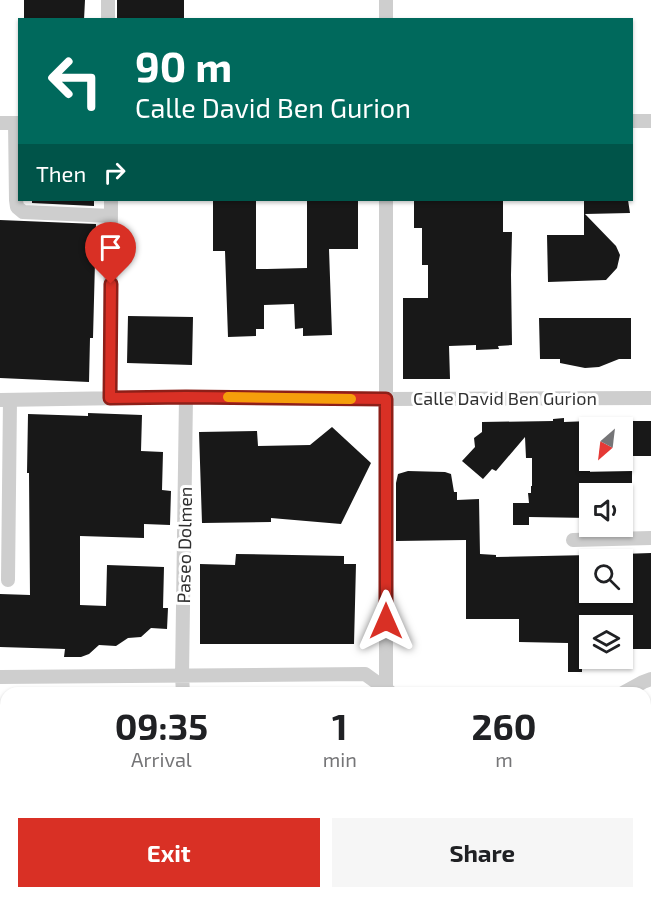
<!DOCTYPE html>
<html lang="en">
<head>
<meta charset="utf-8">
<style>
	body { margin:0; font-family:"Exo 2",sans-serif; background:#f6f6f6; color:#202124; height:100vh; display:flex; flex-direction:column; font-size:22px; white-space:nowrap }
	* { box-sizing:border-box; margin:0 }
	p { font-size:20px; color:#757577 }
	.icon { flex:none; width:33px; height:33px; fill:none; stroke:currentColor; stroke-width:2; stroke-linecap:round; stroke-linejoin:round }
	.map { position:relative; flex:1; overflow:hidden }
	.side { position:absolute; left:0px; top:687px; width:651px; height:212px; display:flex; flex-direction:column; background:#fff; border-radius:18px 18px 0 0; box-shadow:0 2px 4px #0004 }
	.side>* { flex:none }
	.banner { position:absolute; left:18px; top:18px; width:615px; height:183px; border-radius:0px; box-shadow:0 2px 4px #0004; background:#00695c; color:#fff; overflow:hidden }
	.needle { width:39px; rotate:208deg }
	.buttons { position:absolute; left:579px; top:417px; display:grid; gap:12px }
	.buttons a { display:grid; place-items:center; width:54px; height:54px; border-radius:0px; background:#fff; box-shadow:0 2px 4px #0004; font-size:30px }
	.pin { position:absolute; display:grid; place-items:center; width:51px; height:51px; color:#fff; margin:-62px -26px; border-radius:50% 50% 50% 0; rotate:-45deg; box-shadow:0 0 6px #0007 }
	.pin .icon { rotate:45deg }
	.me { position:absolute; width:66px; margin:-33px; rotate:0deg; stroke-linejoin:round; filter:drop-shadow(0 0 4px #0008) }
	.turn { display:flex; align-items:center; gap:21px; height:126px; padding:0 18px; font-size:27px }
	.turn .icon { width:78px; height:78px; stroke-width:2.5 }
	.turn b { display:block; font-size:42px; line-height:51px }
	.then { display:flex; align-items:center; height:57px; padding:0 18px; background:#0003; gap:12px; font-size:22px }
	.eta { display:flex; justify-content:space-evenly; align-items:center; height:102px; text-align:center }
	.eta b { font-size:36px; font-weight:700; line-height:42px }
	.action { display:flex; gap:12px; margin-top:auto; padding:12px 18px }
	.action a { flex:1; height:69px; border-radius:0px; background:#d93025; color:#fff; font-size:24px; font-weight:700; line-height:69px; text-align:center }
	.action a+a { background:#f6f6f6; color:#202124 }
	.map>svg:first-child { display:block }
</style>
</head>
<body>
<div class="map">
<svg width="651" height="898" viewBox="0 0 651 898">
	<rect width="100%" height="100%" fill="#fff"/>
	<path fill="#e6eee0" d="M385,893v-1l30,1 -1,5h-29z"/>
	<path fill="#181818" d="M24,0h61l-1,20h-60z
		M117,0h67v20h-67z
		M32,200h62v6l-62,-3z
		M213,200h43v69h11l40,-1v-68h51v49h-29l3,86 -29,1v-8l-8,1 -1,-25 -30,1v24h-8v7l-28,1 -3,-86h-12z
		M414,200h89v32h9l-1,43 1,70 -14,1 1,3 -23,1v-5l-27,1 1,33h-47v-81h25v-33h-6v-37h-8z
		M584,200h44l2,13 -45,1 31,32 4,9 -3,13 -11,12 -58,2 -1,-47h37z
		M0,220l96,4 -3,114h-3l-1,44 -89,-4z
		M128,316l65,1 -1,48 -65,-2z
		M539,318h92v41h-12l-20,8 -14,1 -25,-5v-4h-20z
		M88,413l54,2 -1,36 22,1 -1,38 9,1 -1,34 -26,-1v14l-64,-2v69l26,1 1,-41 57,2 -1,41h5l-1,21 -16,-1 -10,9 -13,1 -12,8 -17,-1 -10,9 -8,3h-17l1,-8 -65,-2v-53l30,1 -1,-122h-2l1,-59 60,2z
		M564,418v4l26,-1v51l42,-1v23h-42v24l-61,-1v8h-16v-22h16l-1,-10h3v-7h1v-28h-6l-1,-21 -29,34 -4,-2 -9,10 -21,-18 13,-14 -1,-9 8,-6v-10l71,-1v-2z
		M622,421h29v35h-29z
		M332,427l39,36 -30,61 -70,-6v4l-69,1 -3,-91 58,-1 1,15 52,-1z
		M408,471l37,1 6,2 3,18h3v8l22,-1 1,55 16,1v2l94,-2v37h32v-38l29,-1v96h-29v-23h-32v39h-8v7h-14v-29l-49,-1v-23h-53v-79l-70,1v-58l2,-9z
		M236,554l108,2v8h12l-2,80h-154v-80l35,1z"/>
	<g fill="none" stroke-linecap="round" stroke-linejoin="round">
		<path stroke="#cecece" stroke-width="14" d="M108,0v20
			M386,0v20
			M632,121h19
			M0,123h20
			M15,123l1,77 1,7 6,5 88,4
			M386,200v493
			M110,398l1,-198
			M0,400l186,-3 200,2 265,-1
			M573,540l78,-2
			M8,580l2,-180
			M0,677l365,-3 25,18
			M183,693l-1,-17 4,-279
			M623,693l20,-11 8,-3
			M0,844h6
			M374,898l1,-6
			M562,898v-6"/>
	</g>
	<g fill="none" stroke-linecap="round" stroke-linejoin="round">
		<g stroke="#8d1f18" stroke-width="15">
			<path id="route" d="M111,284l-1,114 76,-1 200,2v222"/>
		</g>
		<use href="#route" stroke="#d93025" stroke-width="10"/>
		<path stroke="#f59e0b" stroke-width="10" d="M228,397l123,2"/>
	</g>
	<g text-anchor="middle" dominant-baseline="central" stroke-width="6" stroke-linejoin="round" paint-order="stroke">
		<g font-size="18" fill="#313131" stroke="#fff">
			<text x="505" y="398">Calle David Ben Gurion</text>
			<text transform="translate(184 545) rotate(-89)">Paseo Dolmen</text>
		</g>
	</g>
</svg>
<div class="buttons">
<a><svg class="needle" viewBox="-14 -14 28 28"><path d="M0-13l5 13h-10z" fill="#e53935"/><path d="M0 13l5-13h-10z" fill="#757577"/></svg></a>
<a><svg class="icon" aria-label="sound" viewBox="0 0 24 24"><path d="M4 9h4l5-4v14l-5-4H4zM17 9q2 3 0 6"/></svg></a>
<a><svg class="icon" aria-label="search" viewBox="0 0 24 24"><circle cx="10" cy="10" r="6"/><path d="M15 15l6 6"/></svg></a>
<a><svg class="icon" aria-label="layers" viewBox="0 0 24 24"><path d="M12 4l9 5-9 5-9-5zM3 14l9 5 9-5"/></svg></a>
</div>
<div class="pin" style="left:111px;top:284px;background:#d93025"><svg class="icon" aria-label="arrive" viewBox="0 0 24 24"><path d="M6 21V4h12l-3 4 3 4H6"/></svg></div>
<svg class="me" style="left:386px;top:621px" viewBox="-20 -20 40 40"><path d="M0-17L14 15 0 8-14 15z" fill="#d93025" stroke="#fff" stroke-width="4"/></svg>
<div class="banner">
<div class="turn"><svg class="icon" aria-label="left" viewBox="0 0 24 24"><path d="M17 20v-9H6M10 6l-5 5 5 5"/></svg><div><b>90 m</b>Calle David Ben Gurion</div></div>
<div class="then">Then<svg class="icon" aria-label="right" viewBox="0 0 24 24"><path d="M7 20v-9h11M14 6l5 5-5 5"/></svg></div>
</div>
<section class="side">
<div class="eta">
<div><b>09:35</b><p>Arrival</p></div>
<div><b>1</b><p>min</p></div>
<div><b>260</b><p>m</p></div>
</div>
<div class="action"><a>Exit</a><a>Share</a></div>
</section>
</div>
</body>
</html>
